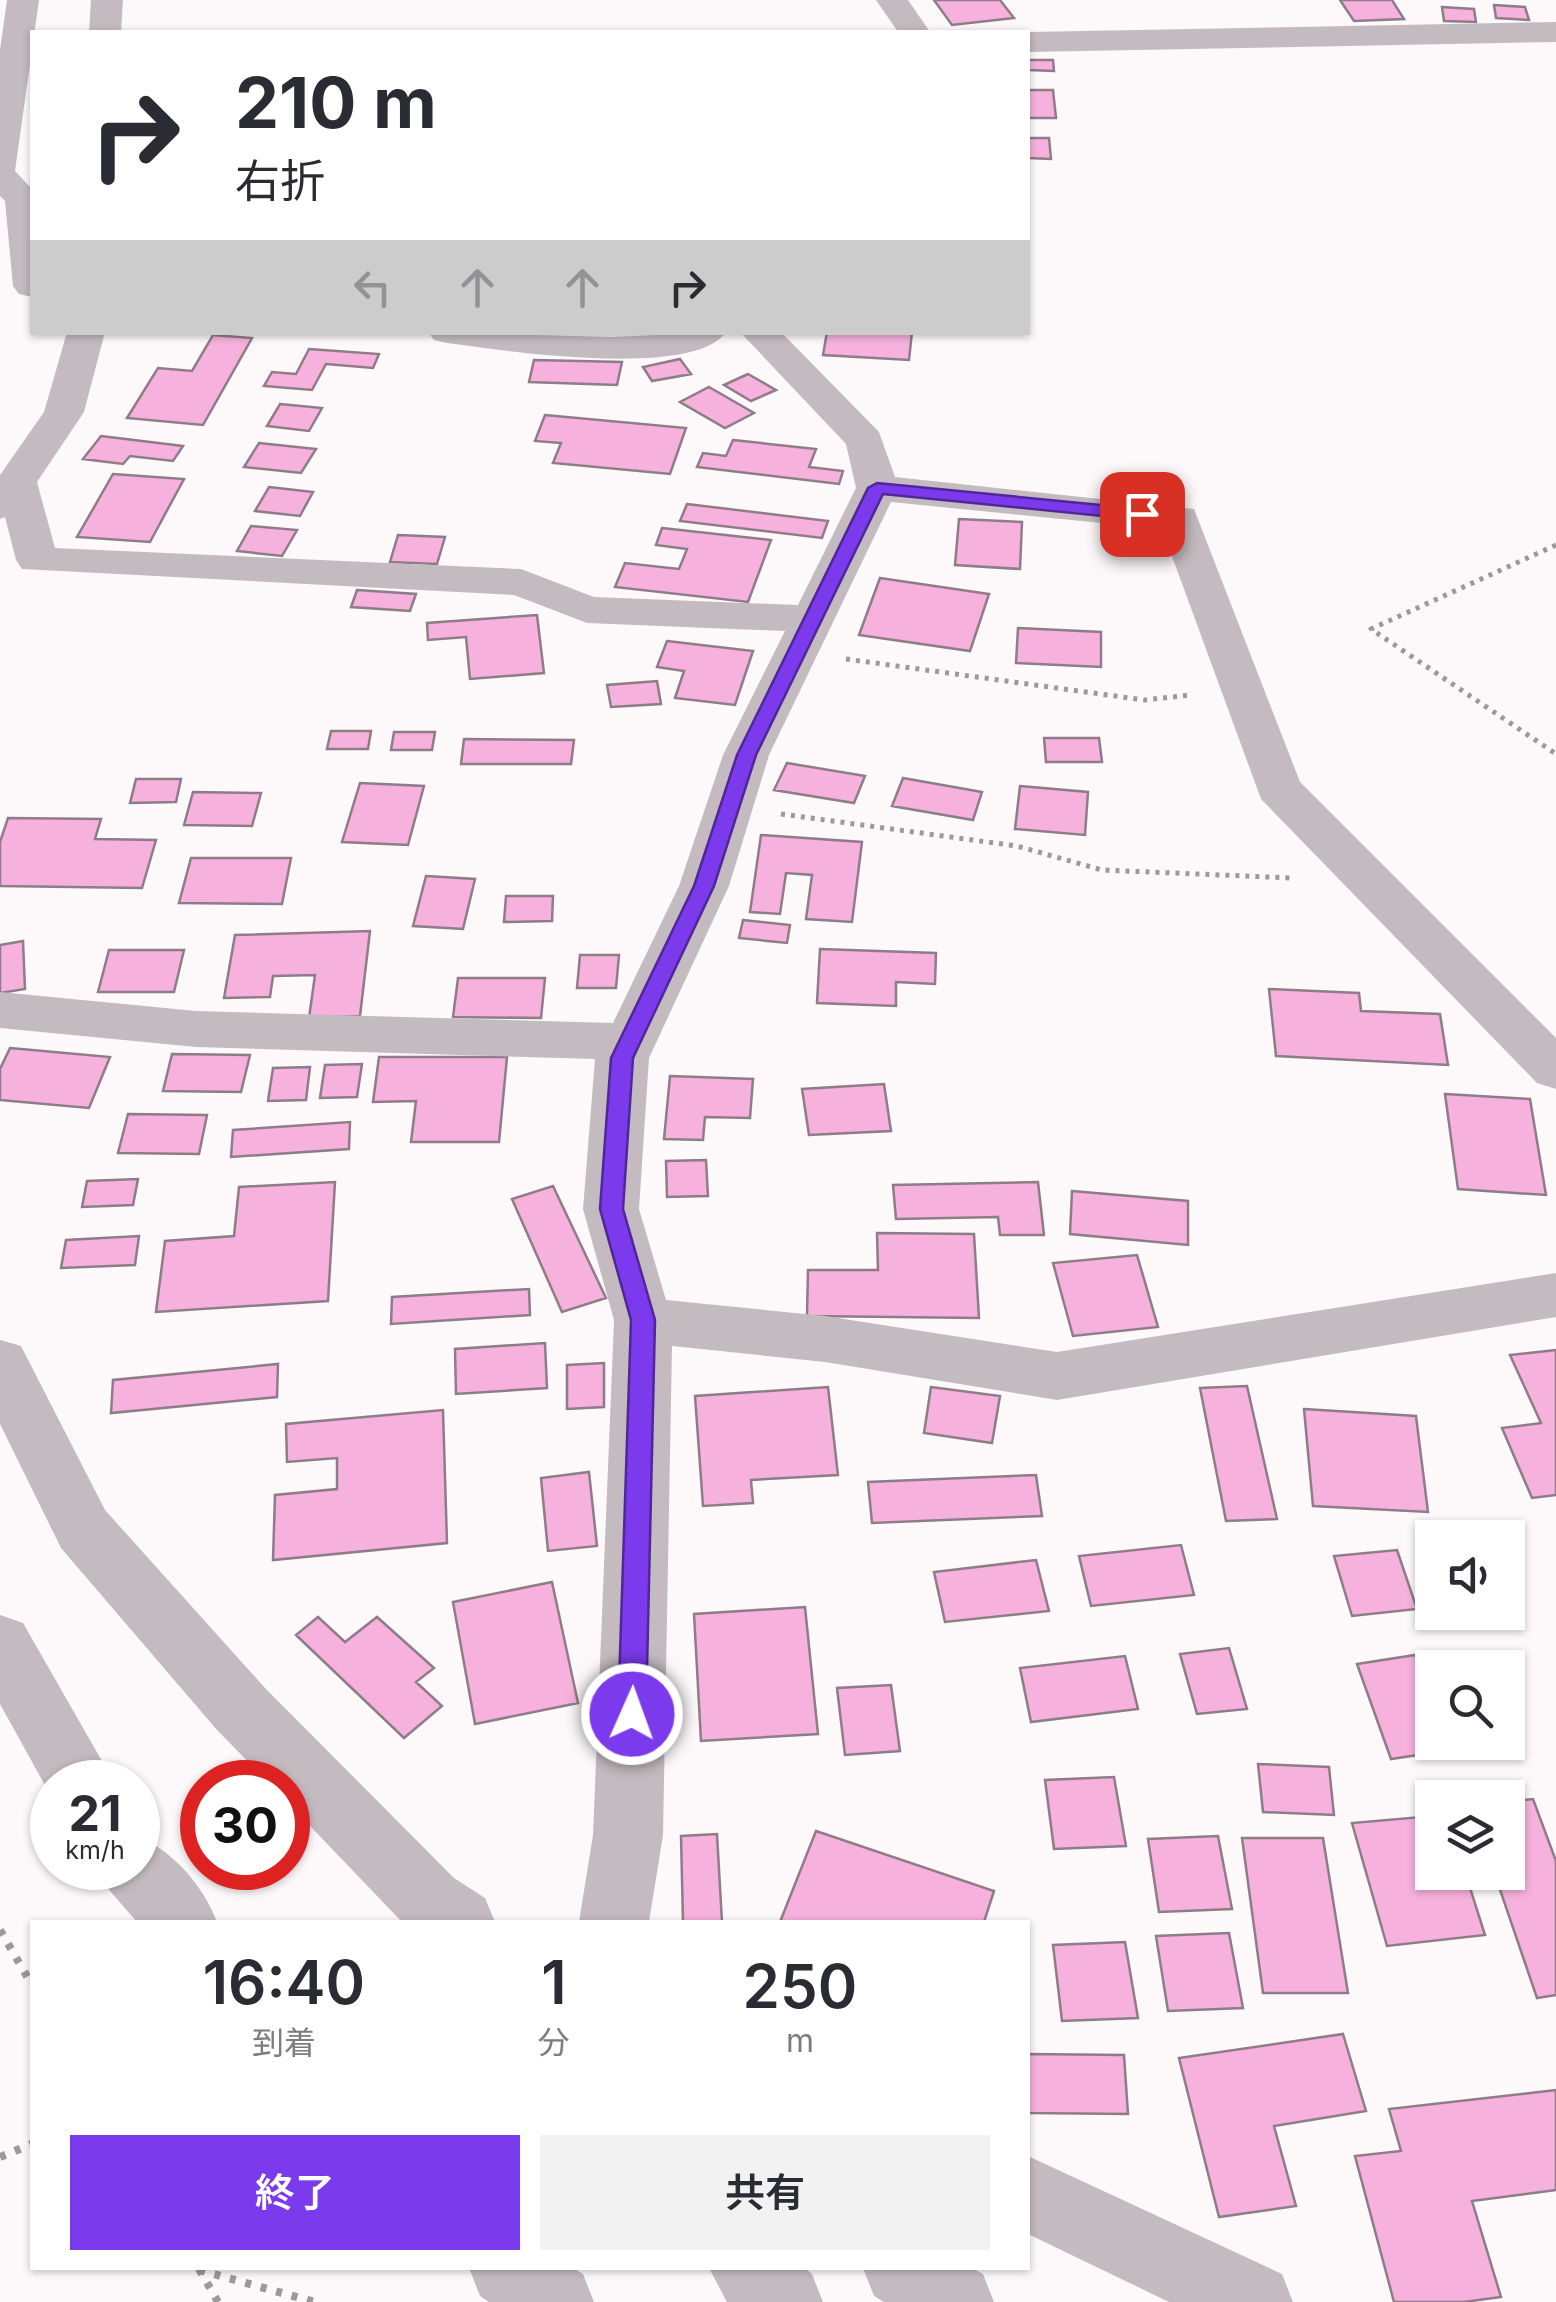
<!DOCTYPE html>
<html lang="ja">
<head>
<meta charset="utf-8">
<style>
	body { margin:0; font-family:Inter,"Noto Sans JP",sans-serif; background:#f2f2f3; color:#2b2b33; height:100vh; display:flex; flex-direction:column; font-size:38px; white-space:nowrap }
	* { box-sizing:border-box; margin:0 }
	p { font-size:32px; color:#7c7c81 }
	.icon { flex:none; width:55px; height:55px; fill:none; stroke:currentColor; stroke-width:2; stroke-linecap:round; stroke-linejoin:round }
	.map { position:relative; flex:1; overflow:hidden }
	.drawer { position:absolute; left:30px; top:1920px; width:1000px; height:350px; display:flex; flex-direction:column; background:#fff; border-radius:0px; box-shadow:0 2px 8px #0004 }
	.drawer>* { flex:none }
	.hud { position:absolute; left:30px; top:30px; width:1000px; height:305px; border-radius:0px; box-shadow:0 2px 8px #0004; background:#fff; color:#2b2b33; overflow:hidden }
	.tools { position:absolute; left:1415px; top:1520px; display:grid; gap:20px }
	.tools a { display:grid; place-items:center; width:110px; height:110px; border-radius:0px; background:#fff; box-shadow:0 2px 8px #0004; font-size:50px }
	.speed { position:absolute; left:30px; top:1760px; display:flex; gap:20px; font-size:50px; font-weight:700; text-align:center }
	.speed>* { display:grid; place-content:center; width:130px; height:130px; border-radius:50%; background:#fff; box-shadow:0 2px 8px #0004; line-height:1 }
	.speed small { font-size:25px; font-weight:400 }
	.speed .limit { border:15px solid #d22; background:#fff; color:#111 }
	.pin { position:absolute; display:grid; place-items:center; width:85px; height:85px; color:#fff; margin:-42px; border-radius:20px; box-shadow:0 5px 15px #0006 }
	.me { position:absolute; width:110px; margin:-55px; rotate:2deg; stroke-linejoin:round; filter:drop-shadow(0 0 8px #0008) }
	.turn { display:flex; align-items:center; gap:35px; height:210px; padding:0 40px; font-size:45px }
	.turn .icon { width:130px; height:130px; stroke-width:2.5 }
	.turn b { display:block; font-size:70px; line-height:85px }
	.lanes { display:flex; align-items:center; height:95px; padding:0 40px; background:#0003; justify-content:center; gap:50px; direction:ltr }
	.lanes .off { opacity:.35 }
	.eta { display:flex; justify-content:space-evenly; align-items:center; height:170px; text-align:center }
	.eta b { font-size:60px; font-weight:600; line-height:70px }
	.cta { display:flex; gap:20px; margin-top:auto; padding:20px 40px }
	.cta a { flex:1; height:115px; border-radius:0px; background:#7c3aed; color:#fff; font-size:40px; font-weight:600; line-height:115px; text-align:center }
	.cta a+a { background:#f2f2f3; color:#2b2b33 }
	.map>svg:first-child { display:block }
</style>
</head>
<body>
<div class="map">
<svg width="1556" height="2302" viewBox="0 0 1556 2302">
	<rect width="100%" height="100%" fill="#fdf9fb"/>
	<path fill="#f6b1dc" stroke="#8e7d88" stroke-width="2.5" d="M934,0h66l14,18 -62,7z
		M1340,0h52l12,19 -50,2z
		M1494,5l31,2 4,13 -33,-2z
		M1442,7l32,2 2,13 -32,-1z
		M1028,60h25l1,11 -26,-1z
		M1028,90h25l3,28h-28z
		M1028,138h21l2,21 -23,-1z
		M827,332h85l-3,28 -86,-5z
		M213,335l39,3 -49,87 -76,-7 31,-50 34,3z
		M309,349l70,5 -6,14 -47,-4 -14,26 -48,-4 8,-14 24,2z
		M680,359l11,15 -39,7 -9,-14z
		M534,360l88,2 -5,23 -88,-3z
		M748,374l28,16 -25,11 -27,-16z
		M709,387l45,26 -29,15 -45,-26z
		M280,404l42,4 -13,23 -42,-5z
		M545,415l141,13 -16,46 -117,-11 8,-20 -26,-2z
		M101,436l82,10 -10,15 -43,-5 -7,8 -40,-5z
		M733,440l83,9 -7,18 34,4 -4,13 -142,-17 6,-14 23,3z
		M259,443l57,6 -15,24 -57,-6z
		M113,474l71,5 -34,63 -73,-5z
		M269,487l44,5 -13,24 -45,-5z
		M687,504l141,17 -6,17 -142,-17z
		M959,519l63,3 -2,47 -65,-4z
		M251,526l46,4 -15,26 -45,-5z
		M662,528l109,12 -23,62 -133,-15 10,-24 54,6 8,-20 -31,-4z
		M398,535l47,2 -8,27 -47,-2z
		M880,578l109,16 -19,57 -111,-16z
		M357,590l59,4 -6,17 -59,-4z
		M537,615l7,58 -74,6 -4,-42 -38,3 -1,-17z
		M1018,628l83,4v35l-85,-4z
		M667,641l86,10 -18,54 -60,-7 9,-27 -27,-4z
		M657,681l4,23 -50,3 -4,-22z
		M331,731h40l-3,18h-41z
		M394,732h41l-3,18h-41z
		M1044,738h55l3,24h-56z
		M464,739l110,1 -3,24h-110z
		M787,763l78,13 -11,27 -80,-13z
		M903,778l79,14 -9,28 -81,-14z
		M136,779h45l-5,23 -46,1z
		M360,783l64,3 -16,59 -66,-3z
		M1020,786l68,6 -3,43 -70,-6z
		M193,792l68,1 -9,33 -68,-1z
		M8,818l93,1 -6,20 61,1 -14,48 -142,-2v-44z
		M761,835l101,7 -10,80 -46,-3 6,-44 -26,-2 -6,41 -30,-2z
		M191,858h100l-9,46 -103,-1z
		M426,876l49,3 -12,50 -50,-3z
		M506,896h47l-1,25 -48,1z
		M743,920l47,5 -3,18 -48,-5z
		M370,931l-10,85 -51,2 6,-43 -42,1 -3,21 -46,1 11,-63z
		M23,941l2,48 -25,4v-48z
		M820,949l116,4 -1,31 -39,-2v24l-79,-3z
		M109,950h75l-10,42h-76z
		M580,955h39l-3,33h-39z
		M458,978h87l-4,40 -88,-1z
		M1269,989l90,4 2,18 79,3 8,51 -172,-9z
		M10,1048l100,9 -21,51 -89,-8v-31z
		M172,1054l78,1 -9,37 -78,-1z
		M379,1057h128l-8,85h-88l5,-41 -43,1z
		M362,1064l-5,33 -37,1 5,-33z
		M310,1067l-4,33 -38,1 5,-33z
		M670,1076l83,3 -3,39 -45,-1 -2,23 -39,-1z
		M884,1084l7,47 -82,4 -7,-46z
		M1445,1094l85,5 16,96 -88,-6z
		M128,1114l79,1 -8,39 -81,-1z
		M350,1122l-1,27 -118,8 2,-27z
		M706,1160l2,36 -41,1 -1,-36z
		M138,1179l-5,26 -51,2 5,-26z
		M335,1182l-7,119 -172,11 9,-71 69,-5 5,-49z
		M1038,1182l6,53h-44l-2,-18 -102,2 -3,-34z
		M553,1186l53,112 -44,14 -50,-113z
		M1072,1191l116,10v44l-118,-11z
		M877,1233l97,1 5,84 -172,-2 1,-46h70z
		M139,1236l-4,29 -74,3 5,-28z
		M1137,1255l21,72 -85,9 -20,-73z
		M529,1289l1,26 -139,9 1,-27z
		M545,1343l2,45 -91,6 -1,-45z
		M1556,1350v145l-24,3 -30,-70 39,-5 -31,-68z
		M604,1363v44l-37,2v-44z
		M278,1364l-1,33 -166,16 2,-33z
		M1247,1386l30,133 -51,2 -26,-133z
		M828,1387l10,88 -87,5 2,23 -50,3 -8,-110z
		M931,1387l69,9 -8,47 -68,-10z
		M1304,1409l112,7 12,96 -115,-6z
		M443,1410l4,133 -174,17 2,-65 62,-6v-31l-50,4 -1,-38z
		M589,1472l8,74 -49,5 -7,-73z
		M1036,1475l6,41 -170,7 -4,-41z
		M1181,1545l13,50 -103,11 -12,-50z
		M1397,1550l20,59 -65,7 -18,-60z
		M1036,1560l13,51 -104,11 -11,-50z
		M552,1582l26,121 -103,21 -22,-122z
		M805,1607l13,127 -117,7 -7,-127z
		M318,1617l27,25 32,-25 57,51 -18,14 26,24 -38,32 -108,-103z
		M1229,1648l18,61 -50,5 -17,-60z
		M1415,1655l17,47v40h16l3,8 -60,9 -34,-95z
		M1125,1656l13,53 -107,13 -11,-54z
		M891,1685l9,66 -55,4 -8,-67z
		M1258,1764l71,3 5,48 -71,-3z
		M1114,1777l12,69 -72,3 -9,-69z
		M1533,1799l23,62v134l-19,3 -43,-126h14v-70z
		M1432,1816v56h33l20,63 -98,11 -35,-123z
		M816,1831l178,60 -10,31h-204z
		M717,1834l5,88h-39l-2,-86z
		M1218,1836l14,73 -73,3 -11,-73z
		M1242,1838h81l25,155h-85z
		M1229,1933l14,75 -75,3 -12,-75z
		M1125,1942l13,76 -76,3 -9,-76z
		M1343,2034l23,77 -92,15 22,80 -77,11 -40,-159z
		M1028,2054l96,1 4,59 -100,-1z
		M1556,2090v100l-84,11 29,96 -37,5h-70l-39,-146 46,-5 -12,-42z"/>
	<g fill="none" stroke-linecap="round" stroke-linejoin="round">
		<path stroke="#9d989b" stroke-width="5" stroke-dasharray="4 6" stroke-linecap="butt" d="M1556,545l-185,84 185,125
			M846,659l298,41 47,-5
			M781,814l236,32 85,24 190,8"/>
		<path stroke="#9d989b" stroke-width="8" stroke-dasharray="6 10" stroke-linecap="butt" d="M0,1930l32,55
			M0,2157l32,-13
			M199,2269l19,33
			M199,2270l116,32"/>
		<path fill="#c4bbc0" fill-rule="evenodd" d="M7,0h32l-24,171 17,18v108l-13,-3 -6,-8 -8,-85 -5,-5v-146z
			M91,0h32l-2,32h-32z
			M876,0h32l22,32h-32z
			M1556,22v20l-528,10v-20z
			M67,332h38l-21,80 -47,70 18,66 466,21 73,28 204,8 58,-117 -10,-44 -106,-112h41l98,100 16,45 299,32 106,273 256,256v51l-19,-6 -276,-284 -99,-270 -271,-27 -122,253 -40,131 -80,172 -10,151 27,91 159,16 232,36 499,-79v44l-499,83 -232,-38 -153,-16 -9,489 -14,87h-70l14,-87 21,-515 -31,-111 12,-150 -399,-12 -196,-19v-36l196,19 417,12 66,-137 44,-131 62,-124 -198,-8 -73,-28 -492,-26 -6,-9 -11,-43 -5,2v-44l44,-63z
			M428,332l183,5 115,-5c-33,48 -226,18 -279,11l-13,-3z
			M0,1340l21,6 84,164 160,178 189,190 31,20 10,24h-93l-114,-119v-21h-20l-51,-52 -156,-182 -61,-124z
			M0,1615l23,8 91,159h-62v16l-52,-94z
			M138,1837c35,13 66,50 79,85h-80l-27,-31 -10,-23h38z
			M1028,2156l254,118 11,28h-124l-141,-68z
			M469,2268h104l10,6 11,28h-105l-9,-6z
			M709,2268h96l7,6 11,28h-96z
			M863,2268h109l11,6 11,28h-110l-10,-6z"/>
	</g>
	<path fill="#7c3aed" stroke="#51269a" stroke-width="2.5" d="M877,483l265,26 8,5 -8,6 -259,-26 -127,261 -42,131 -81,172 -10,151 32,111 -9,394 -4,9 -10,3 -9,-3 -5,-9 13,-394 -31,-111 11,-151 83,-172 43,-131 131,-267z"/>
</svg>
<div class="tools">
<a><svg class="icon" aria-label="sound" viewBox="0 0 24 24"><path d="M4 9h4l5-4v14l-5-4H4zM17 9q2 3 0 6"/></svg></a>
<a><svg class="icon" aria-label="search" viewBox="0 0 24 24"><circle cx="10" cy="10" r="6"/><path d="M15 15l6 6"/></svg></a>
<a><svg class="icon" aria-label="layers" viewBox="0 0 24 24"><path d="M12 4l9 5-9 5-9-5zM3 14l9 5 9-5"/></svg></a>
</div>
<div class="speed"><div>21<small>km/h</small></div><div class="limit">30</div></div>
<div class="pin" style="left:1142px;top:514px;background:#d93025"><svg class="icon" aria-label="arrive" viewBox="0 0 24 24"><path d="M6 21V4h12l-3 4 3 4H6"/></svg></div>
<svg class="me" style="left:632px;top:1714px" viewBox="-20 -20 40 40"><circle r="17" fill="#7c3aed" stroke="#fff" stroke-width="3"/><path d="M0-11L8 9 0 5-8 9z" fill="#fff"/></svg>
<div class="hud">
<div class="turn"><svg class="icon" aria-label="right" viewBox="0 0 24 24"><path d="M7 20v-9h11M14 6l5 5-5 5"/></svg><div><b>210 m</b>右折</div></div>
<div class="lanes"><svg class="icon off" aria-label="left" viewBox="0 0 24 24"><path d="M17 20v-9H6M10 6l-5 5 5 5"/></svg><svg class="icon off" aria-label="ahead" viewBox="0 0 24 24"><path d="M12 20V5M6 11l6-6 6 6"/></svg><svg class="icon off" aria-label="ahead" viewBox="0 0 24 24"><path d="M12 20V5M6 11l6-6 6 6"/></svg><svg class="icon" aria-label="right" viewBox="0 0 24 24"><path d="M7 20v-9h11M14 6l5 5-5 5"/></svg></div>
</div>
<section class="drawer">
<div class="eta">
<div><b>16:40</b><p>到着</p></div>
<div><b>1</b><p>分</p></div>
<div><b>250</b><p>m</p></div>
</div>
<div class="cta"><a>終了</a><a>共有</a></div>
</section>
</div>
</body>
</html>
